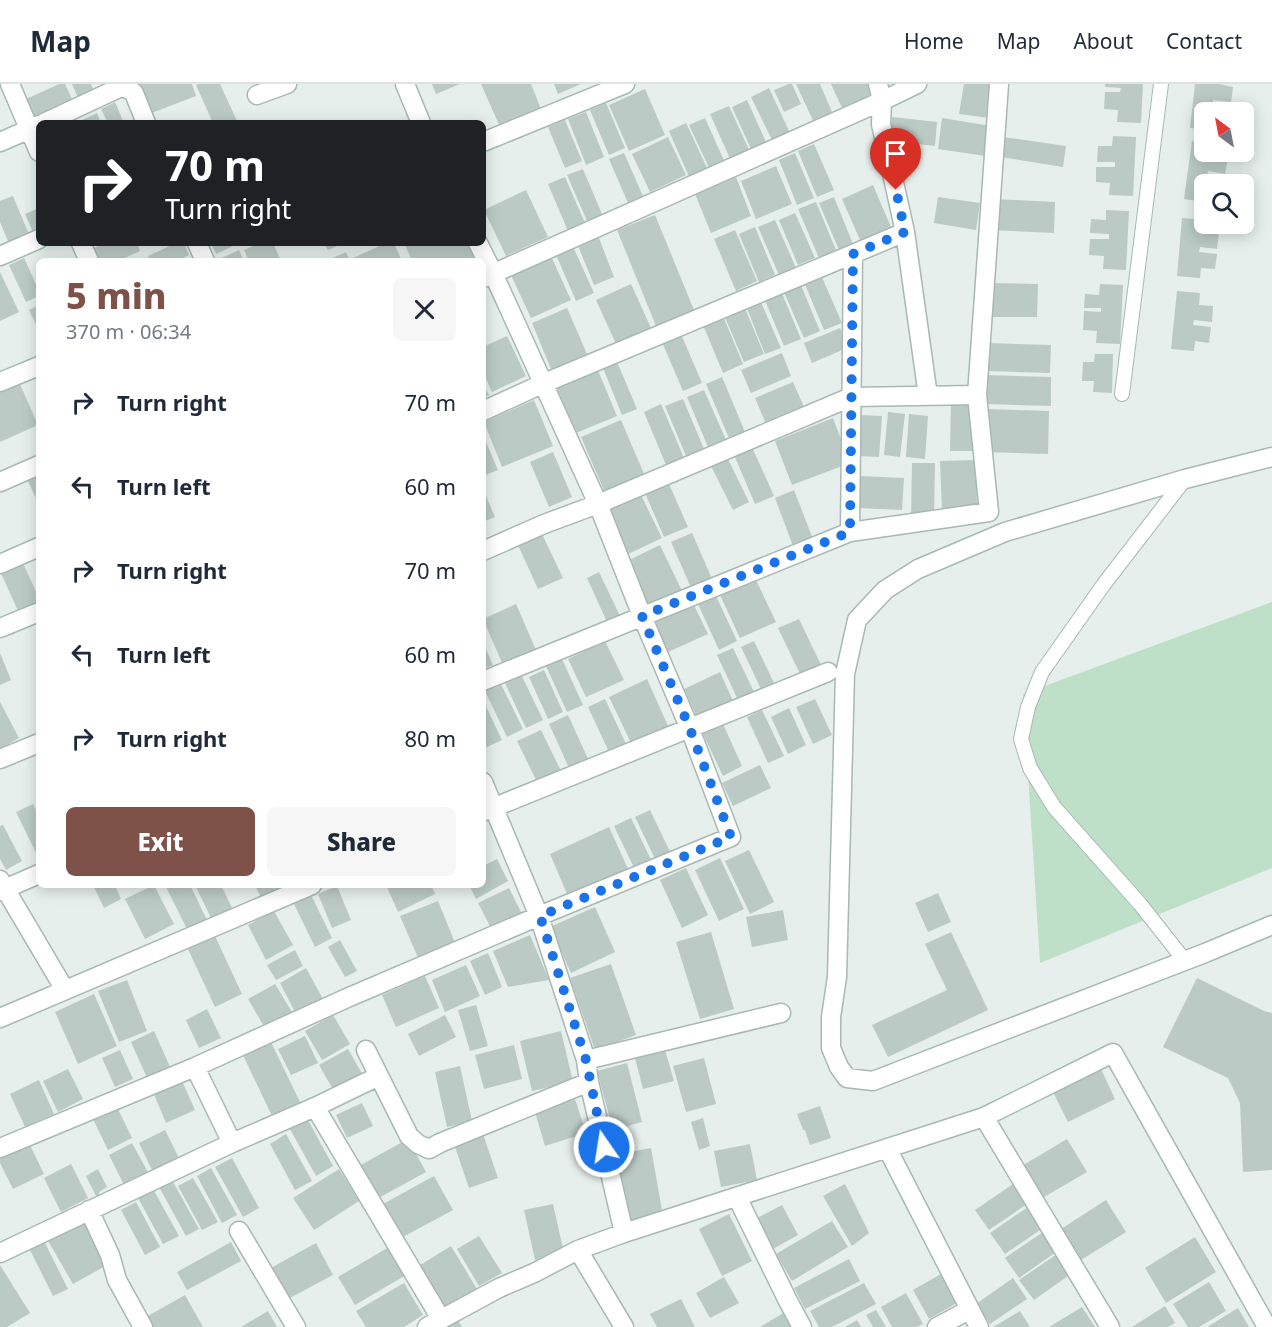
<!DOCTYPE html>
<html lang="en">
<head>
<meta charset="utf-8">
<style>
	body { margin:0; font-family:"Noto Sans",sans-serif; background:#f6f6f7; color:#1f2937; height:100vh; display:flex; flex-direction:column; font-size:22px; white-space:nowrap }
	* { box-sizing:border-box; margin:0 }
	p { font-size:20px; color:#747a83 }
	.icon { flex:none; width:33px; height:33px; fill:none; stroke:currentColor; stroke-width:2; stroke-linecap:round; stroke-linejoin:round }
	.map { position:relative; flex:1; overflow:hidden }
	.sheet { position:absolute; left:36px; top:174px; width:450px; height:630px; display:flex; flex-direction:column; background:#fff; border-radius:9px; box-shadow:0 3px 15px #0003 }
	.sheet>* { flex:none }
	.top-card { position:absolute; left:36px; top:36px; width:450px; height:126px; border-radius:9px; box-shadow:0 3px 15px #0003; background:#202124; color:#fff; overflow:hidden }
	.needle { width:39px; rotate:328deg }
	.buttons { position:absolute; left:1194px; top:18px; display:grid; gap:12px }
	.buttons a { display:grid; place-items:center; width:60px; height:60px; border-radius:9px; background:#fff; box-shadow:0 3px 15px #0003; font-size:30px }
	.pin { position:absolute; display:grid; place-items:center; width:51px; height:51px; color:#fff; margin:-62px -26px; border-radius:50% 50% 50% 0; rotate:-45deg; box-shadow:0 0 6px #0007 }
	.pin .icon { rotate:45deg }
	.me { position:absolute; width:66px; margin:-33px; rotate:347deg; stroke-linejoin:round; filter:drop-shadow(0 0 4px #0008) }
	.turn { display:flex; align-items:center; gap:21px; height:126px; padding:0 30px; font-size:27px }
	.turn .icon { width:78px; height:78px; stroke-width:2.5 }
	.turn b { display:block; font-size:42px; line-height:51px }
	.round { display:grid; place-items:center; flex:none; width:63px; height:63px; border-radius:9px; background:#f6f6f7 }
	.head { display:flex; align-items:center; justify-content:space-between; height:102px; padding:0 30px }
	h1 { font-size:36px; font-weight:800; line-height:45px; color:#7f5249 }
	.primary-button { display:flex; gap:12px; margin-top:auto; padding:12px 30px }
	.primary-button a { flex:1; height:69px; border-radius:9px; background:#7f5249; color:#fff; font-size:24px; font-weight:800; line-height:69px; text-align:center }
	.primary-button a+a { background:#f6f6f7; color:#1f2937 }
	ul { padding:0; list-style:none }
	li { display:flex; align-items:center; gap:18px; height:84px; padding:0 30px }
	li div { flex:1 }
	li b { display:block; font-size:22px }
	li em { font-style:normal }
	header { display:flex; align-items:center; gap:36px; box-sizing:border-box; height:84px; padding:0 30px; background:#fff; border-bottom:2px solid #e0e1e3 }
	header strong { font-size:28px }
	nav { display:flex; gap:33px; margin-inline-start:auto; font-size:21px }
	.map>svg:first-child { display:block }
</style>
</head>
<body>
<header>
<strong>Map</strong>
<nav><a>Home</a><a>Map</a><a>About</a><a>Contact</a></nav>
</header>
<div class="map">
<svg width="1272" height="1243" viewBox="0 0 1272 1243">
	<rect width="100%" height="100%" fill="#e6efeb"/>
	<path fill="#bfe0c8" d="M1272,518v266l-232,95 -17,-269z"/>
	<path fill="#bbcac4" d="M59,0h6l9,19 -43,19 -9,-21z
		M72,0h19l3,7 -16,7z
		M138,0h54l4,12 -47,18z
		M198,0h22l18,39h-25l-17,-38z
		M432,0h28l-24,10z
		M481,0h50l10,25 -41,18z
		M554,0h27l-23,10z
		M789,0h3l9,20 -17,8 -10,-22z
		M796,0h24l15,35 -19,8z
		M831,0h40l5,11 -33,15z
		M964,0h30l-5,34 -30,-4z
		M1105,0h38l-2,39 -24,-1 1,-12 -14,-1 1,-17h15l1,-4 -16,-1z
		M1195,0h24l14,3 -2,15 -18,-2v5l17,2v5h-26v18l-14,-2z
		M769,4l21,45 -17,9 -22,-45z
		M645,5l20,46 -36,16 -20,-46z
		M747,16l19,42 -15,7 -19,-42z
		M115,18l9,21h-16l-7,-14z
		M606,19l19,45 -16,7 -19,-45z
		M729,22l22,48 -19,9 -22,-49z
		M586,28l18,45 -18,8 -18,-46z
		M97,29l4,10h-17l-2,-3z
		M892,33l45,5 -2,24 -45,-5z
		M705,34l21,47 -15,7 -22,-47z
		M942,34l49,8 -5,30 -48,-7z
		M565,36l17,41 -17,7 -17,-41z
		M686,39l22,47 -18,9 -21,-48z
		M1113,52l23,1 -3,59 -24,-1 1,-12 -14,-1v-15h19v-5h-18l1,-16h14z
		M668,53l18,38 -36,17 -18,-38z
		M1003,53l63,9 -3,21 -63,-10z
		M1192,57l12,2v9h10v4l14,3 -3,15 -17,-3 -1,5 18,3 -1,5h-20v18l-20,-3z
		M814,60l20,46 -17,7 -19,-46z
		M624,69l19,43 -15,7 -19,-44z
		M795,69l19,45 -17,7 -18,-45z
		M776,82l16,38 -36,15 -15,-38z
		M583,85l19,45 -15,7 -20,-46z
		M565,93l20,46 -17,8 -20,-47z
		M736,93l15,39 -40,17 -16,-39z
		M873,101l18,42 -31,13 -18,-41z
		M526,106l22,47 -42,19 -22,-46z
		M13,112l17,41 -20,9 -10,-24v-21z
		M834,113l19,47 -14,6 -20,-47z
		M938,113l42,6 -4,27 -42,-7z
		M995,115l60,3 -1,31 -61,-3z
		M816,118l20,48 -17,8 -21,-49z
		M39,124v22l-6,2 -8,-18z
		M1106,126l23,1 -3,59 -23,-1 1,-13 -15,-1 1,-16h19v-5l-19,-1 1,-14 15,1z
		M795,129l20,45 -17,7 -19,-45z
		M655,131l39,95 -38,16 -39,-96z
		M1182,134l22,2 1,12 14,1 -2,16 -17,-2 -1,5 18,2 -2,15 -14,-1 -1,10 -23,-2z
		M775,136l21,48 -17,7 -21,-48z
		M755,143l20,48 -16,7 -20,-48z
		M735,146l22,51 -21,10 -22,-52z
		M597,149l17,44 -20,8 -18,-44z
		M571,158l23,51 -18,8 -22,-51z
		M105,159h32l3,8 -22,10h-26l-4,-10z
		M176,159h8l5,12 -12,6h-27l-2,-5z
		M211,159h20l2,3 -17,8z
		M260,159h13l8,18h-32l-5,-11z
		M324,159h20l-16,7z
		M386,159h8l8,18h-47l-2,-3z
		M410,159h58l7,18h-63l-7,-16z
		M239,166l5,11h-29z
		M346,168l4,9h-24z
		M550,170l21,46 -40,18 -21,-45z
		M24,174l15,33v5l-13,6 -17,-37z
		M0,188l19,40 -19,9z
		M821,191l21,48 -18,7 -20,-48z
		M800,199l20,48 -16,7 -21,-48z
		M991,199l47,1 -1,33h-47z
		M631,200l20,44 -35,16 -20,-44z
		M1100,200l23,1 -3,59 -24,-1 1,-12 -14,-1 1,-19 17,1v-4h-17l1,-14 14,1z
		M781,207l20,48 -17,7 -20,-48z
		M1177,207l23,2 -1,12 14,1 -1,16 -18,-2 -1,5 18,2 -2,16 -14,-2 -1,10 -23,-2z
		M760,216l21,48 -16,6 -19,-48z
		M39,221v26l-10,-21z
		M744,222l20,48 -20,8 -20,-47z
		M567,224l20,46 -36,15 -19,-46z
		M723,232l20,48 -20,9 -20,-48z
		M840,244l9,19 -37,16 -8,-20z
		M681,250l21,49 -19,8 -21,-49z
		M507,252l19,40 -34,16 -9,-20v-25z
		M988,259l63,2 -1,28 -63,-2z
		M782,269l9,23 -40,17 -10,-23z
		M1095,270h18l-1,39 -19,-1 1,-11h-12l1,-19h11z
		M617,278l20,47 -15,6 -19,-47z
		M597,284l20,48 -41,17 -20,-47z
		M987,291l64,2v29l-65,-2z
		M722,293l23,55 -16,6 -23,-54z
		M19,298l19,43 -38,17v-51z
		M793,298l11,25 -38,17 -11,-26z
		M483,300l6,11 -6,3z
		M704,306l22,50 -18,7 -21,-50z
		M683,315l21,50 -18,7 -21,-50z
		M534,316l19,46 -51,21 -18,-45z
		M951,317h23l-1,50h-23z
		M661,320l23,54 -18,7 -22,-53z
		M986,325l63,2 -1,43 -63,-2z
		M888,328l17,2 -5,43 -16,-2z
		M909,330l19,2 -3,43 -19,-2z
		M860,331l22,1 -3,41 -22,-1z
		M833,334l17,45 -58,22 -17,-44z
		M621,336l24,56 -40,17 -24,-56z
		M483,351l15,35 -15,6z
		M752,363l22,49 -19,8 -21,-49z
		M553,368l19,45 -23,10 -19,-45z
		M728,375l21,43 -16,8 -22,-44z
		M976,376l1,49 -35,2 -2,-50z
		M912,379h23l-1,55h-23z
		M39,392v29l-11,-24z
		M859,392l45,2 -2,32 -45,-2z
		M669,400l19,43 -24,10 -19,-44z
		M483,405l12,28 -12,5z
		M794,406l19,49 -20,7 -18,-48z
		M639,407l23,47 -36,17 -23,-46z
		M692,449l21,48 -21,9 -21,-48z
		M542,450l21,44 -25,11 -20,-44z
		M660,461l22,46 -35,16 -22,-45z
		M22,477l17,37v6l-20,9 -19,-42z
		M599,488l21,44 -13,6 -20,-44z
		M755,494l21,44 -36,16 -20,-43z
		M716,512l21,45 -18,9 -21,-46z
		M692,517l16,33 -40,18 -15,-32z
		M516,520l20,46 -33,15 -20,-46z
		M799,535l23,48 -21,9 -23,-48z
		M605,557l19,39 -38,17 -18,-38z
		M754,557l20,42 -13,6 -20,-42z
		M483,558l10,23 -10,4z
		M733,564l21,44 -16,8 -21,-45z
		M0,569l11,27 -11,5z
		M562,575l21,46 -16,7 -21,-46z
		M544,586l19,42 -15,7 -19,-42z
		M720,588l14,31 -36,17 -14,-31z
		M521,590l22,46 -17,8 -22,-47z
		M647,595l22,49 -37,17 -23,-48z
		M500,598l23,47 -16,8 -23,-48z
		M605,615l21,45 -17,8 -21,-45z
		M815,615l17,36 -19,9 -17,-37z
		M483,616l19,40 -17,8 -2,-4z
		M0,618l19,36 -19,11z
		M789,624l17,37 -18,9 -17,-37z
		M762,626l22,46 -16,7 -21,-46z
		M568,631l21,46 -19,9 -21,-46z
		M723,640l19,42 -19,10 -20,-42z
		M541,646l20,41 -24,11 -20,-41z
		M760,681l11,23 -38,18 -11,-23z
		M33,720l6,13v42l-23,-47z
		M650,726l22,46 -15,7 -22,-46z
		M631,734l22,46 -17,8 -22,-46z
		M3,741l19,36 -16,9 -6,-11v-33z
		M609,743l19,42 -60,27 -18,-42z
		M749,766l25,52 -24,12 -25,-53z
		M720,774l24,51 -25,12 -24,-51z
		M497,775l11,22 -32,18 -7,-14h14v-19z
		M686,784l22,47 -26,13 -22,-48z
		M93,801h22l6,14 -17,9z
		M154,801l20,39 -29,15 -20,-40z
		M165,801h25l17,35 -20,9z
		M195,801h26l12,25 -21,10z
		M255,801h34l-28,13z
		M386,801h45l4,9 -37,18z
		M337,802l14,34 -19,8 -14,-34z
		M509,804l13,26 -30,16 -14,-27z
		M938,809l13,29 -23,10 -13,-29z
		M311,811l21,43 -17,9 -21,-43z
		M438,817l18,44 -37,15 -19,-44z
		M595,823l20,45 -44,21 -21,-46z
		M783,826l5,30 -36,7 -6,-30z
		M274,827l19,34 -27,15 -18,-35z
		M711,848l23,77 -34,10 -24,-77z
		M951,848l37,78 -100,47 -16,-32 75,-35 -22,-46z
		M214,850l28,60 -27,13 -28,-60z
		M530,851l19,45 -41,7 -15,-36z
		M340,856l17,31 -12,6 -17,-30z
		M295,866l8,16 -27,14 -9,-15z
		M488,869l14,34 -17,8 -15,-34z
		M611,880l25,71 -41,15 -25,-72z
		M466,881l14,31 -35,16 -13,-32z
		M306,884l18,33 -27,15 -17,-33z
		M425,892l14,32 -43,19 -14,-32z
		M1197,894l67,33 8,2v157l-29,2 -3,-69 -12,-25 -65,-31z
		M127,896l20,51 -28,11 -21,-51z
		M275,900l17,28 -27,16 -17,-29z
		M94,910l23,52 -39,18 -23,-52z
		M476,921l12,41 -18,5 -12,-41z
		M207,925l14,29 -22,10 -13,-28z
		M333,931l17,29 -28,16 -17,-29z
		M445,931l11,22 -37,19 -11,-22z
		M154,947l17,38 -23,11 -17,-38z
		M561,947l12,51 -41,9 -12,-50z
		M305,952l13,27 -27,12 -13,-26z
		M270,956l30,62 -28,14 -30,-63z
		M514,961l8,34 -38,10 -9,-34z
		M348,965l16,28 -29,16 -16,-28z
		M120,966l13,29 -18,8 -13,-29z
		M665,966l9,31 -31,8 -8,-31z
		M704,974l12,46 -30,8 -13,-46z
		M627,979l15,59 -29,8 -16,-59z
		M460,982l12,55 -25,6 -12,-55z
		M68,985l15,30 -25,13 -15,-31z
		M1101,985l14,30 -47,23 -15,-30z
		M181,995l14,31 -29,13 -13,-31z
		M39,996l15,34 -29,13 -15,-33z
		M575,1015l11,34 -41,13 -10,-34z
		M362,1019l11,23 -26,12 -11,-23z
		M820,1022l11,32 -21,7 -5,-15h-2l-6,-16z
		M117,1023l15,31 -24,12 -15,-31z
		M703,1034l7,28 -11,4 -8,-28z
		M308,1036l25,46 -17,10 -26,-47z
		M165,1046l15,30 -26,14 -15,-31z
		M286,1050l26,47 -17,9 -25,-46z
		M483,1050l15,44 -29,10 -15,-44z
		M408,1055l18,33 -51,28 -18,-33z
		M1067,1055l20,33 -48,28 -19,-33z
		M28,1057l16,33 -31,15 -13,-26v-7z
		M132,1059l17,31 -24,13 -16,-32z
		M750,1060l7,36 -36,7 -7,-36z
		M651,1064l12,68 -34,6 -12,-68z
		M232,1074l27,50 -16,9 -28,-50z
		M71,1080l17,34 -27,14 -17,-34z
		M211,1084l26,47 -15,8 -25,-47z
		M98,1085l9,18 -8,5v3l-2,3 -11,-22z
		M339,1085l20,32 -45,29 -21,-32z
		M434,1092l19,34 -52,28 -18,-34z
		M171,1094l28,51 -13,7 -28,-51z
		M193,1094l25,44 -16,8 -24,-44z
		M845,1100l24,49 -17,13 -29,-50z
		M1013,1100l14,20 -38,26 -14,-20z
		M153,1105l26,47 -16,8 -25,-46z
		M1106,1116l20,32 -45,28 -20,-31z
		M136,1118l24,45 -15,8 -24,-45z
		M553,1120l11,49 -29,7 -11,-50z
		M782,1121l16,30 -25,14 -16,-31z
		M1028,1123l15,21 -38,26 -15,-21z
		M729,1130l23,47 -30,15 -23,-47z
		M84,1135l25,45 -36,20 -26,-45z
		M832,1137l16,26 -56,34 -16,-27z
		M1043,1148l13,20 -37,26 -14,-20z
		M479,1152l23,37 -23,13 -22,-37z
		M1195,1153l21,35 -50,31 -21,-35z
		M44,1157l24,48 -15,7 -24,-48z
		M231,1158l10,19 -54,29 -10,-18z
		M316,1159l17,32 -47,25 -17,-31z
		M451,1162l26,43 -34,21 -26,-43z
		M389,1163l17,28 -51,30 -17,-28z
		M1057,1170l14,20 -37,26 -15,-20z
		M849,1175l11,22 -55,28 -11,-21z
		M0,1181l30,48 -23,14h-7z
		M941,1190l16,29 -28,16 -16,-29z
		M724,1193l15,26 -29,15 -14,-25z
		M1013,1194l14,21 -37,25 -14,-20z
		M1209,1198l17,29 -27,16h-11l-15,-23z
		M404,1199l19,32 -19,12h-38l-10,-16z
		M864,1199l12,21 -44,23h-13l-9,-16z
		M906,1209l17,31 -6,3h-25l-11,-20z
		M185,1211l18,32h-51l-6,-10z
		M681,1215l14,28h-38l-7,-13z
		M1165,1222l10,17 -7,4h-36z
		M1082,1223l13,20h-46z
		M1238,1224l11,19h-42z
		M876,1226l10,17h-13l-7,-12z
		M268,1227l9,16h-36z
		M1020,1227l10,16h-37z
		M785,1228l9,15h-34z
		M458,1236l4,7h-16z
		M857,1236l4,7h-16z"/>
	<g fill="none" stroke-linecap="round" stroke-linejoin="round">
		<g stroke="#a8b8b2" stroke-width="16">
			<path id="service" d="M1122,310l39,-310
				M1185,395l-81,105 -62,88 -14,35 -7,32 9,29 24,39 86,97 45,57"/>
		</g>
		<g stroke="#a8b8b2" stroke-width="21">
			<path id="minor" d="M10,0l29,68
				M405,0l16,39
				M257,11l30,-11
				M44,39l77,-36 9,3 4,3 12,30
				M0,58l39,-17
				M483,58l142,-58
				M905,148l23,164
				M81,159l8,18
				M197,159l8,18
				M853,170l52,-22 -24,-108 1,-23 -4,-17
				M0,172l39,-17
				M483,194l399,-177 35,-17
				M0,298l39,-16
				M483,327l59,-27 311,-130 -3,278
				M1272,373l-87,22 -180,53 -87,37 -33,21 -28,30 -12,54 -8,303 -6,40v31l8,19 8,11 26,3 332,-128 67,-28
				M0,398l39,-17
				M483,467l61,-27 54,-20 253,-107 126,-2
				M0,480l39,-17
				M0,544l39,-16
				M483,597l367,-149 139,-20 -12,-117 22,-311
				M0,675l39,-16
				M483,698l56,134 47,144 3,22 35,151
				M485,727l343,-139
				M0,796l65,110
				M0,807l39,-17
				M0,934l312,-133
				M366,966l43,86 9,8 11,5 11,-6 149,-61
				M586,976l195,-47
				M195,983l37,76
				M315,1023l126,212
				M984,1033l126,210
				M0,1064l195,-81 152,-69 192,-82 192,-79 -41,-108 -48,-113 -44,-112 -105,-231 -15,-30
				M887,1064l92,179
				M737,1113l51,104 14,26
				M89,1126l21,45 7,25 26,47
				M239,1147l57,96
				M578,1166l46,77
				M0,1169l232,-110 83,-36 64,-31
				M427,1243l72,-39 35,-15 44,-23 46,-17 360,-116 129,-64 154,274
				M937,1243l32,-17"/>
		</g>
		<use href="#service" stroke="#fff" stroke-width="14"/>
		<use href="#minor" stroke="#fff" stroke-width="18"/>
	</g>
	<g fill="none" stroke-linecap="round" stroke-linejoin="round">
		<path stroke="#1a73e8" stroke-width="10" stroke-dasharray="0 18" d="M604,1063l-18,-87 -46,-144 191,-79 -41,-108 -48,-113 208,-84 3,-278 52,-22 -9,-42"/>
	</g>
</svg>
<div class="buttons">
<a><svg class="needle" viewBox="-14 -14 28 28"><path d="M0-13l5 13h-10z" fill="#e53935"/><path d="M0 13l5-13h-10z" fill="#747a83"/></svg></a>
<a><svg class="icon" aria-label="search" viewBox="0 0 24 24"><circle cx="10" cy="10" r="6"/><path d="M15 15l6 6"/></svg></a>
</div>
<div class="pin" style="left:896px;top:106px;background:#d93025"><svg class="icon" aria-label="arrive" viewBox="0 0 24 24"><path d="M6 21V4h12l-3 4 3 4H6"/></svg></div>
<svg class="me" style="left:604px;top:1063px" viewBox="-20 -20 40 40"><circle r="17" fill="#1a73e8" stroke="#fff" stroke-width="3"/><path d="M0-11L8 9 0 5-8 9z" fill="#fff"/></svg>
<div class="top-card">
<div class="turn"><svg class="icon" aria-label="right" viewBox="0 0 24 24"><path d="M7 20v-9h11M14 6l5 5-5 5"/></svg><div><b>70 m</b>Turn right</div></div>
</div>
<section class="sheet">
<div class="head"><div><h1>5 min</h1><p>370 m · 06:34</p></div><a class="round"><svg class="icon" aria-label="close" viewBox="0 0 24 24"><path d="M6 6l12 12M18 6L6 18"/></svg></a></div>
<ul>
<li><svg class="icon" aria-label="right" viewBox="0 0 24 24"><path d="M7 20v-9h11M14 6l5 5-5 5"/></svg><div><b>Turn right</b></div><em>70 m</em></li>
<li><svg class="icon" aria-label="left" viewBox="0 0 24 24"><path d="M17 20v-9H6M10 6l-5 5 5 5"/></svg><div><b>Turn left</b></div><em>60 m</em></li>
<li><svg class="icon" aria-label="right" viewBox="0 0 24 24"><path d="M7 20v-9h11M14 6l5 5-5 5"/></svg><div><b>Turn right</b></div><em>70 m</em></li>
<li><svg class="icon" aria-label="left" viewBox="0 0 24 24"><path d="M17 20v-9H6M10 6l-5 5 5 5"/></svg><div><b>Turn left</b></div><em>60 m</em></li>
<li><svg class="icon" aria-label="right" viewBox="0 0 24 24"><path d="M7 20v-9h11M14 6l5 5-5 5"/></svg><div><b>Turn right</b></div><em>80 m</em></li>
</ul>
<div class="primary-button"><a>Exit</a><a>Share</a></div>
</section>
</div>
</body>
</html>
